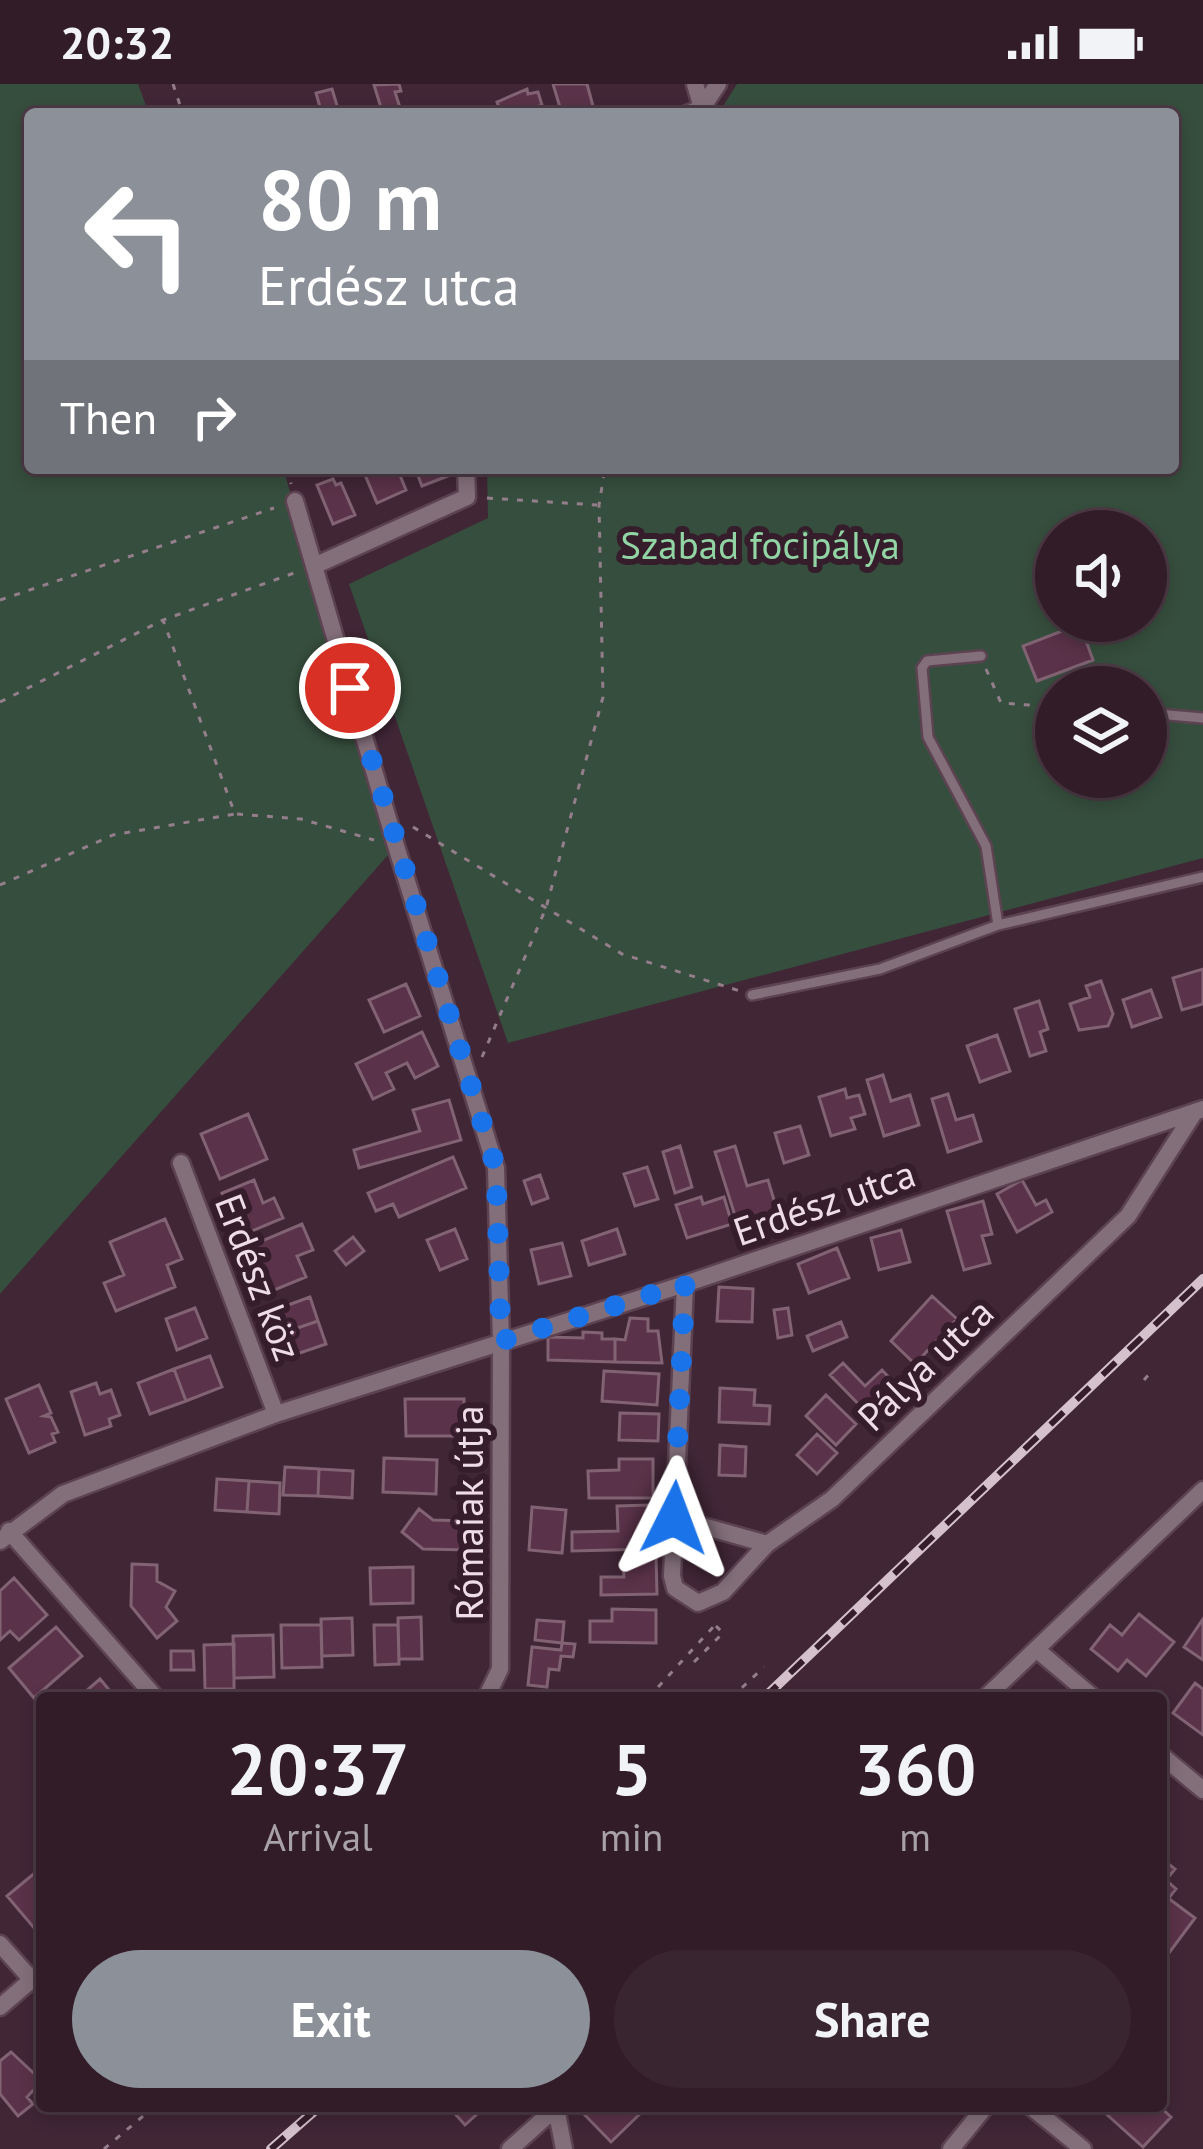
<!DOCTYPE html>
<html lang="en">
<head>
<meta charset="utf-8">
<style>
	body { margin:0; font-family:"PT Sans",sans-serif; background:#392530; color:#f1f3f6; height:100vh; display:flex; flex-direction:column; font-size:45px; white-space:nowrap }
	* { box-sizing:border-box; margin:0 }
	p { font-size:39px; color:#a8a1a8 }
	.icon { flex:none; width:66px; height:66px; fill:none; stroke:currentColor; stroke-width:2; stroke-linecap:round; stroke-linejoin:round }
	.map { position:relative; flex:1; overflow:hidden }
	.sheet { position:absolute; left:36px; top:1608px; width:1131px; height:420px; display:flex; flex-direction:column; background:#311c28; border-radius:12px; box-shadow:0 6px 18px #0003,0 0 0 3px #4c3a45 }
	.sheet>* { flex:none }
	.top-card { position:absolute; left:24px; top:24px; width:1155px; height:366px; border-radius:12px; box-shadow:0 6px 18px #0003,0 0 0 3px #4c3a45; background:#8c9099; color:#fff; overflow:hidden }
	.fabs { position:absolute; left:1035px; top:426px; display:grid; gap:24px }
	.fabs a { display:grid; place-items:center; width:132px; height:132px; border-radius:50%; background:#311c28; box-shadow:0 6px 18px #0003,0 0 0 3px #4c3a45; font-size:60px }
	.pin { position:absolute; display:grid; place-items:center; width:102px; height:102px; color:#fff; margin:-51px; border:6px solid #fff; border-radius:50%; box-shadow:0 3px 12px #0007 }
	.me { position:absolute; width:132px; margin:-66px; rotate:3deg; stroke-linejoin:round; filter:drop-shadow(0 0 9px #0008) }
	.turn { display:flex; align-items:center; gap:42px; height:252px; padding:0 36px; font-size:54px }
	.turn .icon { width:156px; height:156px; stroke-width:2.5 }
	.turn b { display:block; font-size:84px; line-height:102px }
	.then { display:flex; align-items:center; height:114px; padding:0 36px; background:#0003; gap:24px; font-size:45px }
	.eta { display:flex; justify-content:space-evenly; align-items:center; height:204px; text-align:center }
	.eta b { font-size:72px; font-weight:800; line-height:84px }
	.button { display:flex; gap:24px; margin-top:auto; padding:24px 36px }
	.button a { flex:1; height:138px; border-radius:72px; background:#8c9099; color:#fff; font-size:48px; font-weight:800; line-height:138px; text-align:center }
	.button a+a { background:#392530; color:#f1f3f6 }
	.status { display:flex; justify-content:space-between; align-items:center; height:84px; padding:0 60px; background:#311c28; direction:ltr }
	.status svg { height:33px; fill:currentColor }
	.map>svg:first-child { display:block }
</style>
</head>
<body>
<div class="status"><b>20:32</b><svg viewBox="0 0 49 12"><path d="M0 12V9h3v3zM5 12V6h3v6zM10 12V3h3v9zM15 12V0h3v12zM26 1h20v11H26zM47 4h2v5h-2z"/></svg></div>
<div class="map">
<svg width="1203" height="2065" viewBox="0 0 1203 2065">
	<rect width="100%" height="100%" fill="#412636"/>
	<path fill="#364e3d" fill-rule="evenodd" d="M0,0h138l11,30h-119v354h253l113,378 -396,448z
		M737,0h466v774l-695,185 -159,-459 139,-66 -1,-50h686v-354h-455zM1056,447h90v90h-90zM1056,603h90v90h-90z"/>
	<path fill="#5a3249" stroke="#816373" stroke-width="3" d="M399,0l2,7 -6,1 7,22h-19l-9,-29z
		M553,0h34l6,22 -31,8z
		M332,5l7,23 -17,2 -6,-21z
		M527,5l1,5 10,-2 4,13 -8,3 2,6h-35l-4,-12z
		M362,384h35l9,22 -29,13z
		M415,384h36l2,6 -31,12z
		M333,395l3,6 5,-2 14,32 -22,9 -16,-39z
		M1080,540l13,36 -56,21 -14,-35z
		M1203,885v35l-21,6 -9,-32z
		M1101,897l12,33 -5,12 -29,4 -9,-26 20,-7 -4,-11z
		M406,900l14,32 -36,16 -15,-32z
		M1151,906l10,27 -29,10 -9,-27z
		M1039,917l9,28 -8,3 6,19 -16,5 -15,-47z
		M422,948l16,34 -23,12 -8,-15 -21,10 8,16 -21,10 -17,-35z
		M997,951l13,36 -30,11 -13,-36z
		M883,991l8,26 19,-6 9,30 -35,11 -17,-56z
		M845,1005l2,9 12,-3 6,19 -14,4 4,11 -24,7 -12,-39z
		M948,1010l8,26 17,-5 8,26 -33,11 -16,-53z
		M449,1016l12,40 -102,28 -5,-18 66,-19 -7,-21z
		M248,1030l19,45 -47,20 -19,-45z
		M800,1042l9,29 -25,8 -9,-30z
		M680,1062l12,41 -17,6 -12,-41z
		M735,1062l12,40 21,-6 9,30 -40,12 -22,-70z
		M453,1073l13,31 -67,29 -6,-13 -17,7 -8,-18z
		M647,1083l11,32 -23,7 -11,-32z
		M540,1091l8,23 -16,6 -8,-23z
		M254,1096l9,23 11,-5 9,20 -43,18 -18,-43z
		M1022,1096l14,25 10,-5 6,12 -35,20 -20,-38z
		M701,1113l2,7 21,-7 8,27 -45,14 -11,-33z
		M983,1117l9,33 -10,2 8,27 -26,7 -17,-59z
		M165,1135l17,40 -15,6 8,22 -59,24 -12,-28 20,-8 -14,-33z
		M302,1140l11,26 -16,6 9,21 -39,16 -19,-46z
		M455,1145l12,30 -27,11 -13,-30z
		M617,1145l8,25 -36,11 -7,-24z
		M901,1146l9,32 -31,8 -8,-32z
		M353,1153l11,14 -18,14 -11,-14z
		M562,1159l9,33 -32,8 -8,-34z
		M837,1164l12,30 -40,15 -11,-29z
		M719,1203l34,2 -1,33 -35,-1z
		M932,1212l25,23 -42,45 -24,-23z
		M310,1213l8,24 -38,13 -8,-23z
		M195,1224l12,30 -30,12 -11,-31z
		M788,1224l4,27 -14,3 -4,-28z
		M630,1234l18,1v12h10l4,32 -47,-1v-23l10,1z
		M318,1237l8,23 -38,13 -8,-23z
		M841,1238l6,15 -34,14 -6,-15z
		M583,1248l19,1v6h13v23l-67,-2v-23l35,1z
		M210,1272l12,31 -36,14 -12,-32z
		M843,1279l22,23 17,-16 22,23 -29,28 -45,-46z
		M174,1285l12,32 -36,13 -12,-31z
		M604,1287l55,3 -2,31 -55,-4z
		M96,1299l4,11 11,-4 9,25 -11,4 2,7 -26,9 -14,-43z
		M39,1301l12,28 -7,3 7,1 7,15 -6,2 3,8 -26,11 -23,-54z
		M720,1304l35,2 -1,15 16,1 -1,18 -50,-2z
		M826,1311l30,29 -20,21 -30,-29z
		M405,1315h59v37h-58z
		M620,1329l39,1 -1,27 -39,-1z
		M817,1350l20,19 -20,21 -20,-19z
		M720,1361l26,2 -1,29 -26,-1z
		M384,1374l53,2 -1,34 -53,-2z
		M619,1375h34v39h-64l-1,-27 31,-1z
		M285,1383l34,2 -1,27 -35,-1z
		M319,1385l34,2 -1,27 -34,-2z
		M217,1395l32,2 -2,31 -32,-2z
		M249,1397l31,2 -1,31 -32,-2z
		M650,1421l1,44 -79,2v-19l46,-1 -1,-25z
		M532,1423l34,3 -4,43 -33,-3z
		M419,1425l14,11 37,1 -1,29 -46,-1 -21,-17z
		M656,1473l1,37 -56,1v-18h23l-1,-19z
		M132,1480l25,1v16l18,10 -9,16 11,14 -20,17 -26,-32z
		M413,1483v36l-42,1 -1,-36z
		M14,1494l33,37 -28,25 -9,-9 -10,9v-49z
		M612,1525l44,1v33l-66,-1v-21h22z
		M1139,1530l35,28 -28,34 -19,-16 -9,11 -27,-22 19,-24 12,10z
		M421,1533l1,42h-23l-1,-41z
		M352,1534l1,37 -31,1 -1,-37z
		M1203,1535v41l-19,-13z
		M537,1536l27,2 -2,21 -27,-3z
		M281,1541h40l1,42 -40,1z
		M374,1541h24l1,39 -24,1z
		M56,1543l26,29 -48,42 -25,-30z
		M273,1551l1,42 -40,1 -1,-42z
		M562,1559l13,1 -2,13 -12,-1 -2,14 -10,-1 -2,18 -19,-2 4,-38 29,3z
		M234,1560v45h-29l-1,-44z
		M171,1567h22l1,19h-23z
		M100,1595l16,19h-38z
		M1195,1599l8,6v46l-30,-22z
		M1162,1775l13,10 -9,11 10,9 -15,19z
		M36,1788l6,8v44l-7,5 -28,-33z
		M1168,1814l27,20 -29,39 -5,-3v-46z
		M11,1968l31,29 -15,16 6,7 -15,12 -18,-22v-33z
		M448,2022h38l-21,19z
		M584,2022h58l3,3 -34,33 -31,-32z
		M1110,2022h49l12,11 -28,30 -39,-35z"/>
	<g fill="none" stroke-linecap="round" stroke-linejoin="round">
		<g stroke="#5d4352" stroke-width="14">
			<path id="service" d="M981,572l-54,5 -5,7 6,69 58,109 12,79
				M1146,629l57,5
				M752,911l128,-26 118,-44 205,-48"/>
		</g>
		<g stroke="#5d4352" stroke-width="21">
			<path id="minor" d="M695,0l7,24
				M687,30l15,-6 16,-24
				M295,417l101,345 100,322 5,173 -1,328 -14,29
				M314,482l153,-69 -1,-29
				M181,1079l95,251
				M685,1200l-13,292 3,12 23,15 25,-11 44,-48 65,-45 296,-283 66,-103
				M674,1434l93,26
				M9,1447l147,167
				M0,1457l63,-47 213,-80 409,-130 518,-175
				M1036,1565l58,49
				M985,1614l218,-208
				M1161,1671l42,35
				M0,1860l32,36
				M0,1923l42,-36
				M1030,2022l53,43
				M556,2024l8,41
				M510,2065l48,-43
				M951,2065l35,-43"/>
		</g>
		<path stroke="#947e8b" stroke-width="3" stroke-dasharray="6 9" stroke-linecap="butt" d="M173,0l10,30
			M287,384l4,16
			M487,414l110,7
			M0,516l274,-92
			M986,585l15,34 55,4
			M0,618l163,-82 131,-47
			M237,730l64,5 73,21
			M413,743l209,127 118,37
			M0,801l113,-50 122,-21 -72,-194
			M482,973l64,-149 57,-211 -4,-192 6,-37
			M1144,1296l6,-7
			M694,1578l29,-29 -13,-13
			M648,1614l67,-73
			M731,1614l33,-31
			M104,2065l51,-43"/>
		<use href="#service" stroke="#836f7a" stroke-width="9"/>
		<use href="#minor" stroke="#836f7a" stroke-width="16"/>
		<g stroke="#d4c1cb" stroke-width="10">
			<path id="rail" d="M764,1614l439,-419
				M271,2065l49,-43"/>
		</g>
		<use href="#rail" stroke="#361d2b" stroke-width="6" stroke-dasharray="18" stroke-linecap="butt"/>
	</g>
	<g fill="none" stroke-linecap="round" stroke-linejoin="round">
		<path stroke="#1a73e8" stroke-width="21" stroke-dasharray="0 37.8" d="M350,604l146,480 5,173 184,-57 -11,234"/>
	</g>
	<g text-anchor="middle" dominant-baseline="central" stroke-width="12" stroke-linejoin="round" paint-order="stroke">
		<g font-size="39" fill="#91d5a5" stroke="#361d2b">
			<text x="760" y="460">Szabad focipálya</text>
		</g>
		<g font-size="39" fill="#eedce6" stroke="#361d2b">
			<text transform="translate(824 1118) rotate(-19)">Erdész utca</text>
			<text transform="translate(259 1193) rotate(69)">Erdész köz</text>
			<text transform="translate(925 1280) rotate(-44)">Pálya utca</text>
			<text transform="translate(468 1429) rotate(-90)">Rómaiak útja</text>
		</g>
	</g>
</svg>
<div class="fabs">
<a><svg class="icon" aria-label="sound" viewBox="0 0 24 24"><path d="M4 9h4l5-4v14l-5-4H4zM17 9q2 3 0 6"/></svg></a>
<a><svg class="icon" aria-label="layers" viewBox="0 0 24 24"><path d="M12 4l9 5-9 5-9-5zM3 14l9 5 9-5"/></svg></a>
</div>
<div class="pin" style="left:350px;top:604px;background:#d93025"><svg class="icon" aria-label="arrive" viewBox="0 0 24 24"><path d="M6 21V4h12l-3 4 3 4H6"/></svg></div>
<svg class="me" style="left:674px;top:1434px" viewBox="-20 -20 40 40"><path d="M0-17L14 15 0 8-14 15z" fill="#1a73e8" stroke="#fff" stroke-width="4"/></svg>
<div class="top-card">
<div class="turn"><svg class="icon" aria-label="left" viewBox="0 0 24 24"><path d="M17 20v-9H6M10 6l-5 5 5 5"/></svg><div><b>80 m</b>Erdész utca</div></div>
<div class="then">Then<svg class="icon" aria-label="right" viewBox="0 0 24 24"><path d="M7 20v-9h11M14 6l5 5-5 5"/></svg></div>
</div>
<section class="sheet">
<div class="eta">
<div><b>20:37</b><p>Arrival</p></div>
<div><b>5</b><p>min</p></div>
<div><b>360</b><p>m</p></div>
</div>
<div class="button"><a>Exit</a><a>Share</a></div>
</section>
</div>
</body>
</html>
